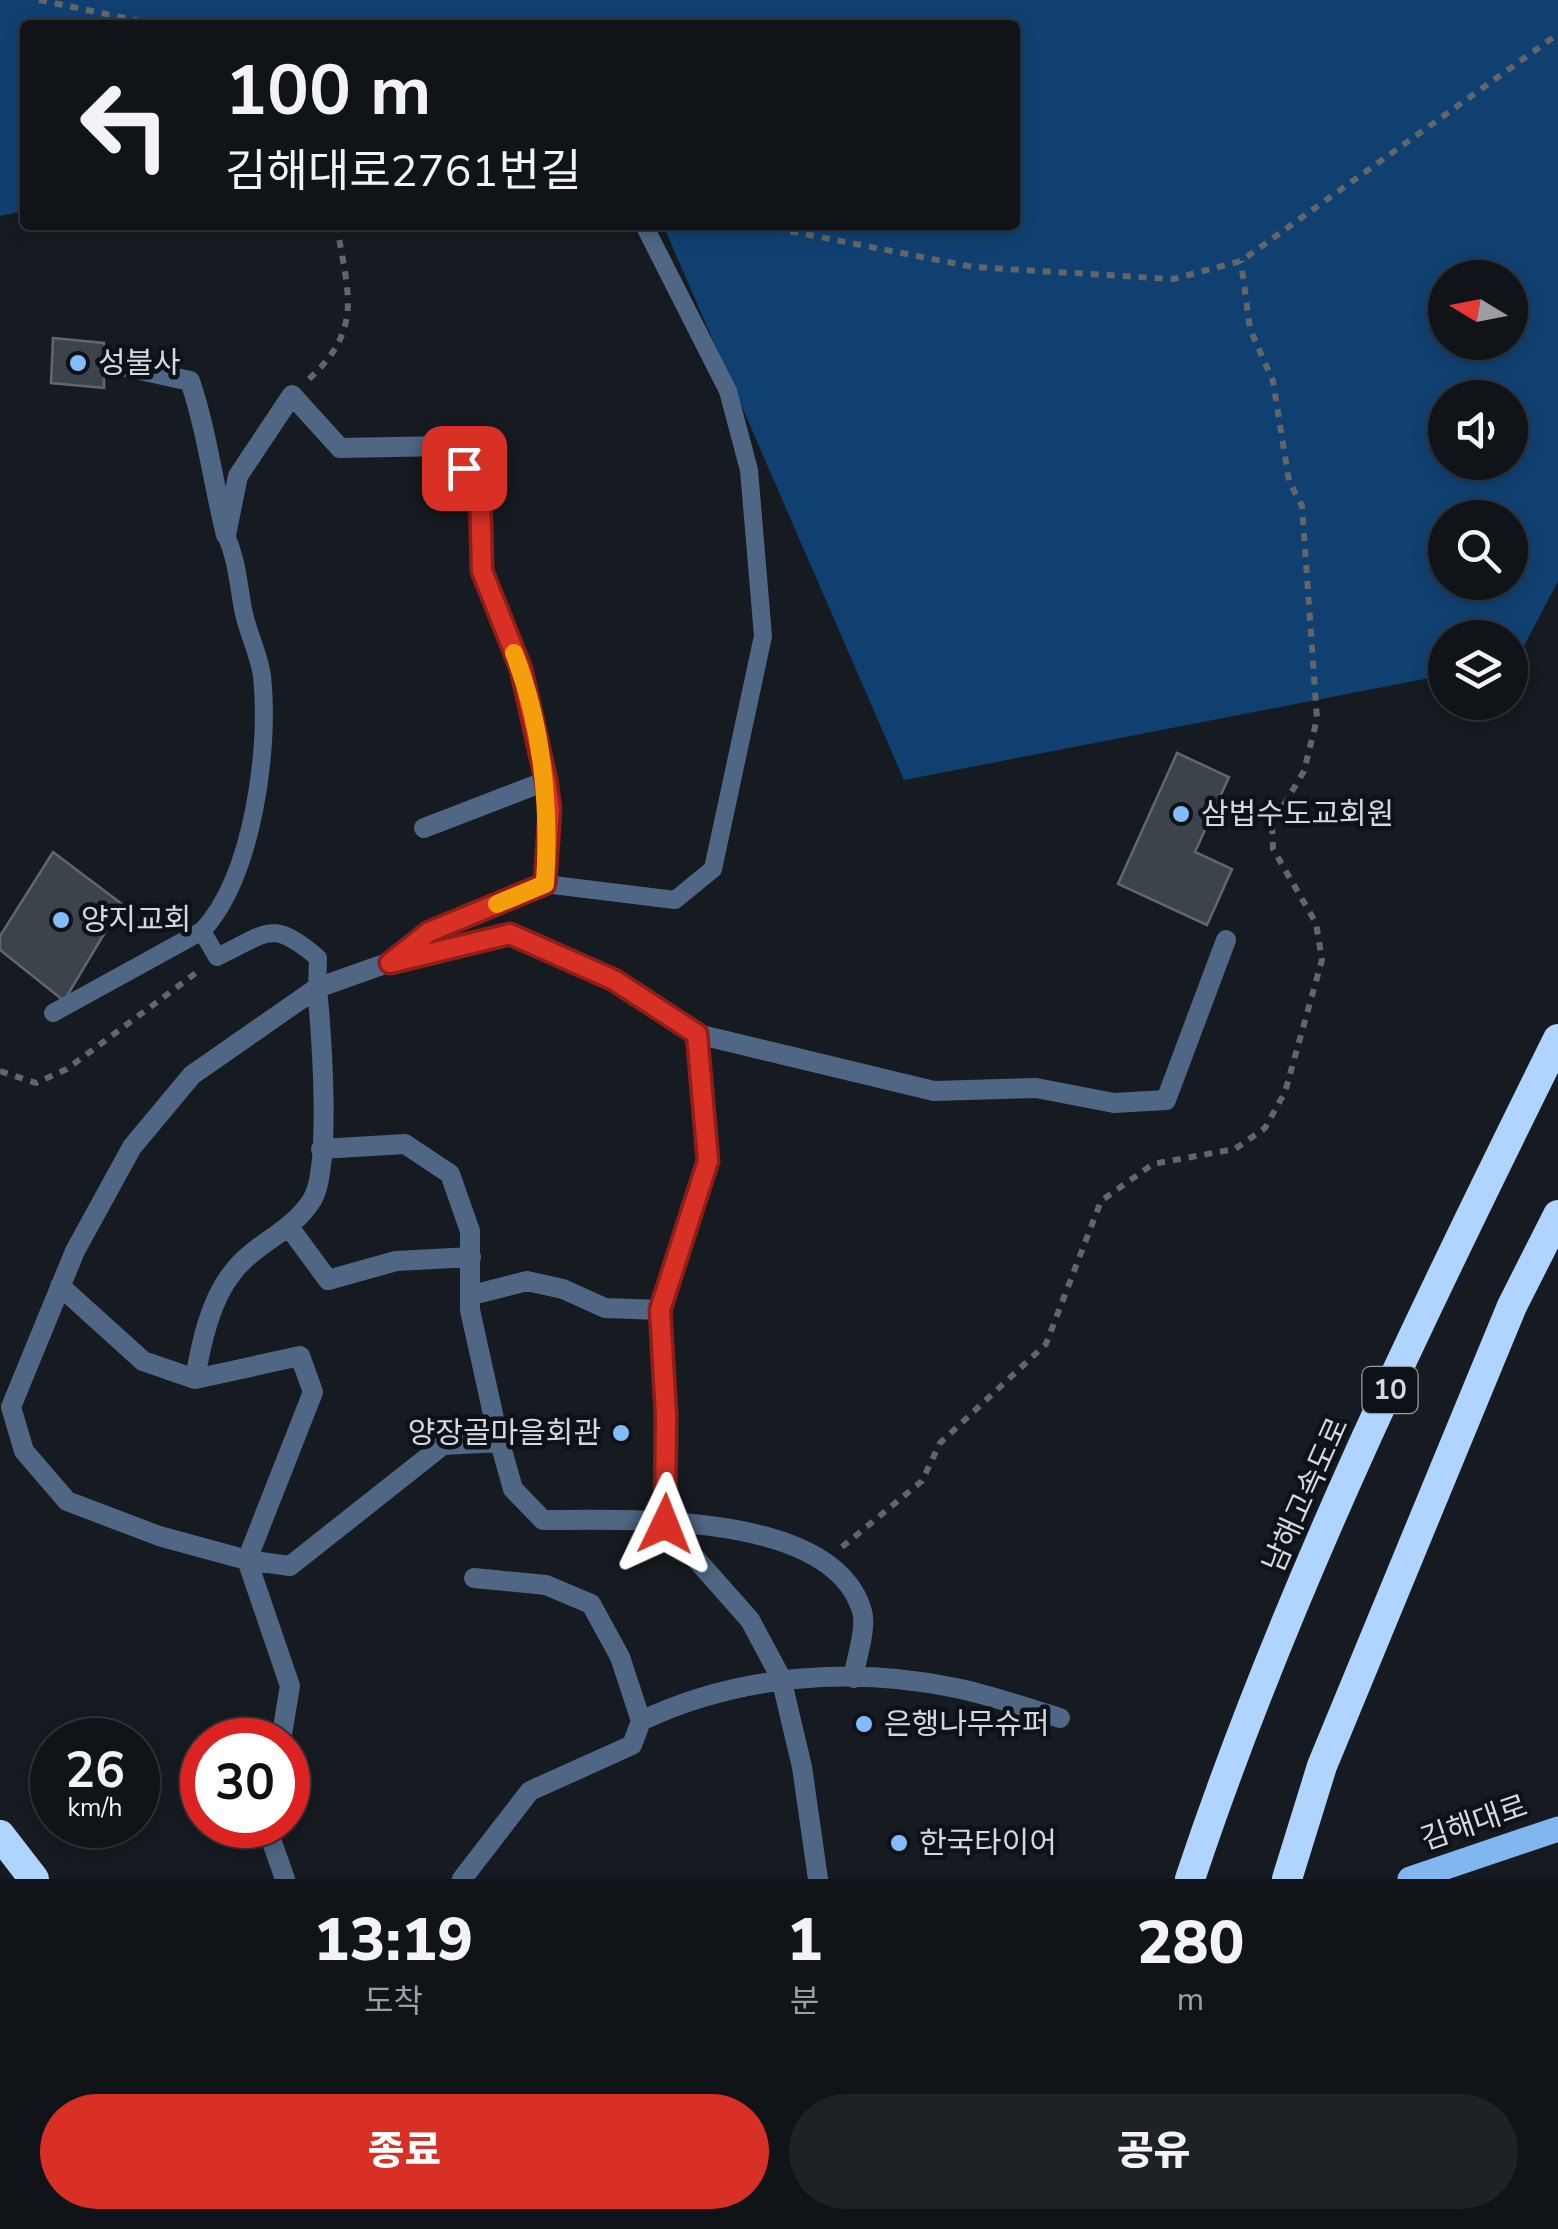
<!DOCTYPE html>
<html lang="ko">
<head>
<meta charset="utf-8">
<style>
	body { margin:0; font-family:"Nunito Sans","Noto Sans KR",sans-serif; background:#1e2126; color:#f1f3f6; height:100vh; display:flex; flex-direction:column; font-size:38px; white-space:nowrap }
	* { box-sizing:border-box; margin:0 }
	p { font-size:32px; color:#9c9ea2 }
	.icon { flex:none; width:55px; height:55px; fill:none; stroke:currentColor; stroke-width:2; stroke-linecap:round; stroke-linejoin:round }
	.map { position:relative; height:1879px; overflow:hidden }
	.side { display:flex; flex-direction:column; background:#101419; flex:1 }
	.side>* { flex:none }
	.hud { position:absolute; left:20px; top:20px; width:1000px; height:210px; border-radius:10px; box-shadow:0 5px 15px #0003,0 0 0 2px #303338; background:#101419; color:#f1f3f6; overflow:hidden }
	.needle { width:65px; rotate:280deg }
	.buttons { position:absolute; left:1428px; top:260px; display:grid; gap:20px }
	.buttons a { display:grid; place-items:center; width:100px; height:100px; border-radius:50%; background:#101419; box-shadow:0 5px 15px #0003,0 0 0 2px #303338; font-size:50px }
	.speed { position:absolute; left:30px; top:1718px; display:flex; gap:20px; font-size:50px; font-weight:700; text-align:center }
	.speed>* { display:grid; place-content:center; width:130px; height:130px; border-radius:50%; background:#101419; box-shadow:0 5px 15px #0003,0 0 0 2px #303338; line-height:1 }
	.speed small { font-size:25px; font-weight:400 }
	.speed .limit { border:15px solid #d22; background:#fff; color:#111 }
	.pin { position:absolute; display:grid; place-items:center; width:85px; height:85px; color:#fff; margin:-42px; border-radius:20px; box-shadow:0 5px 15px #0006 }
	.me { position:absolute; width:110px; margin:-55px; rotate:2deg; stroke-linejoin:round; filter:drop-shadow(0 0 8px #0008) }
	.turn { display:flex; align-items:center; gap:35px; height:210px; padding:0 40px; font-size:45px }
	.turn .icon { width:130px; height:130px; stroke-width:2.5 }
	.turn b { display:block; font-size:70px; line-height:85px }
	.eta { display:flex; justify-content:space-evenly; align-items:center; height:170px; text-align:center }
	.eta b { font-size:60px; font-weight:800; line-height:70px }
	.button { display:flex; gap:20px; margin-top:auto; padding:20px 40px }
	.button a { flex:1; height:115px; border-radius:60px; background:#d93025; color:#fff; font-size:40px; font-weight:800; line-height:115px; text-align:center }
	.button a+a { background:#1e2126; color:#f1f3f6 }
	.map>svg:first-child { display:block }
</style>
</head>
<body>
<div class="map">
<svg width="1558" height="1879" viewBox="0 0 1558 1879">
	<rect width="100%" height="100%" fill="#161b21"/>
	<path fill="#104070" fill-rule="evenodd" d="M0,0h1558v581l-42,80 -6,1v-24h-65v37l-541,105 -241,-555h352v-200h-990v186l-25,5zM1445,278h65v64h-65zM1445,398h65v64h-65zM1445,518h65v64h-65z"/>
	<path fill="#3d434a" stroke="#61676e" stroke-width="2.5" d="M53,338l51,5v45l-53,-5z
		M1177,753l52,24 -34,75 37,17 -25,56 -89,-41z
		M53,852l69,52 -58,97 -64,-51v-14z"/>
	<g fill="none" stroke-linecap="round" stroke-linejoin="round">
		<path stroke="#61666b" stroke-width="6" stroke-dasharray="8 8" stroke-linecap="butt" d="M39,0l120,25
			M759,225l214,42 200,12 68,-18 317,-227
			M309,379c56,-52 38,-86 28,-154
			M0,1071l36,12 31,-14 133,-99
			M842,1547l80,-66 18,-38 106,-99 55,-143 52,-37 82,-15 30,-21 20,-36 37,-132 -6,-37 -43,-74 -1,-24 32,-54 13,-52 -15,-213 -13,-25 -16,-100 -23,-52 -9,-68"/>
		<path stroke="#4f6784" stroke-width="18" d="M545,884l130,16 38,-31 50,-233 -14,-166 -21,-79 -84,-166
			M202,931l15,26c51,-24 54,-39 101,1l-1,30
			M53,1013l149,-82c51,-54 68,-183 60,-255 -3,-23 -15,-44 -19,-67 -5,-27 -6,-49 -17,-74"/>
		<path stroke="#4f6784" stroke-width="20" d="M108,363l82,18c17,50 23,102 36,154l12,-59 54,-81 48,53 107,-2 33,43 2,82 39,98 25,112 4,28 -5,75 -116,49 -30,22
			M424,828l122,-47
			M697,1034l237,57 102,-3 78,15 52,-3 60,-160
			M321,1149l84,-5 45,30 20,57v79l27,122 16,57 30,31c83,0 289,-10 319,91 5,17 -6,49 -9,67
			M289,1227l39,53 68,-19 75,-4
			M60,1286l83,75 52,18c6,-35 15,-79 38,-107 21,-28 59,-40 79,-72 20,-32 9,-171 5,-212
			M472,1295l55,-14 36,8 42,19 55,2
			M195,1379l105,-23 13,36 -66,168 43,6 153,-121 57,-3
			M641,1721c96,-46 211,-55 315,-33 35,7 70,20 104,30
			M281,1740l9,-54 -43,-126 -88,-24 -92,-35 -43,-50 -13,-44 64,-156 57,-104 60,-72 125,-87 93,-33 99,-21 105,46 83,54 11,127 -48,149 6,104 -1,110 85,96 31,58 21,89 16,112
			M266,1825l19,54
			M462,1879l68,-88 102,-46 9,-24 -21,-64 -29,-53 -45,-19 -72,-7"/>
		<path stroke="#81b6f1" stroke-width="25" d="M1410,1879l148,-50"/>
		<path stroke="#aed4ff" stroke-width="30" d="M0,1835l34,44
			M1190,1879c96,-288 233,-568 368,-840
			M1287,1879l35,-113 190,-460 46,-91"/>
	</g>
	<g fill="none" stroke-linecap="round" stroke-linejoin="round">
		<g stroke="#8d1f18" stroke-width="25">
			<path id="route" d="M464,468l16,21 2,82 39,98 25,111 4,29 -5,75 -116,48 -39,31 120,-29 104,46 83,54 11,127 -48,149 6,104 -1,110"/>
		</g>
		<use href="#route" stroke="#d93025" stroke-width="18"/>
		<path stroke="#f59e0b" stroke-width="18" d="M497,904l48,-20c5,-79 -2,-157 -31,-231"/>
	</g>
	<g fill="#84bcfb" stroke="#0d1218" stroke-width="4">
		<circle cx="78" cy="363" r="10"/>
		<circle cx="1181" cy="814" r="10"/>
		<circle cx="61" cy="920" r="10"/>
		<circle cx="621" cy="1433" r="10"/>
		<circle cx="864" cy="1724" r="10"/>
		<circle cx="899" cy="1843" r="10"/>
	</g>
	<g text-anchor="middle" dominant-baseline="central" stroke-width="9" stroke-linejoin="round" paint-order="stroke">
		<rect fill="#0d1218" stroke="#999da2" stroke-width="2.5" x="1362.5" y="1367" width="55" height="46" rx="8"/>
		<g font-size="28" font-weight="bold" fill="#d5d9dd">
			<text x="1390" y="1390">10</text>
		</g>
		<g font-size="30" fill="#d5d9dd" stroke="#0d1218" text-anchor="start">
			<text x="98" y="363">성불사</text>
			<text x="1201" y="814">삼법수도교회원</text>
			<text x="81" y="920">양지교회</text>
			<text x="601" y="1433" text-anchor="end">양장골마을회관</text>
			<text x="884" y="1724">은행나무슈퍼</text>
			<text x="919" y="1843">한국타이어</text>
		</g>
		<g font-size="30" fill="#d5d9dd" stroke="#0d1218">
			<text transform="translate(1306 1495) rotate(-66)">남해고속도로</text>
			<text transform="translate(1474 1823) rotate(-19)">김해대로</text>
		</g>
	</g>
</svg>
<div class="buttons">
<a><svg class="needle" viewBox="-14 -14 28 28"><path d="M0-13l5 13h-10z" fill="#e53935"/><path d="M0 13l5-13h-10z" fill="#9c9ea2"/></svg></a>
<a><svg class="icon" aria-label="sound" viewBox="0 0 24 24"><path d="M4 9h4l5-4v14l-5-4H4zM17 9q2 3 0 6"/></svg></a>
<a><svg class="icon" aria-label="search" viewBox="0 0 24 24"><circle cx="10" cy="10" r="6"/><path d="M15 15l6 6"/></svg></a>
<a><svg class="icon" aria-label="layers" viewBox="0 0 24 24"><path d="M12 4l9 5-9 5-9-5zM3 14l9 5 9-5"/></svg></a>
</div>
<div class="speed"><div>26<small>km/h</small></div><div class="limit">30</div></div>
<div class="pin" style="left:464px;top:468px;background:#d93025"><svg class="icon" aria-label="arrive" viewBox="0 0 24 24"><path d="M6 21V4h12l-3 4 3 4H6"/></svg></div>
<svg class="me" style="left:665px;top:1524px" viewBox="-20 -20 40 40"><path d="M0-17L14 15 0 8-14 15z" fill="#d93025" stroke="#fff" stroke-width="4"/></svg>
<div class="hud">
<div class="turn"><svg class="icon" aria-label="left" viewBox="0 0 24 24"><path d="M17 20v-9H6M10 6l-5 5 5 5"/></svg><div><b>100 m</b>김해대로2761번길</div></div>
</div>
</div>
<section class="side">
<div class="eta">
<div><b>13:19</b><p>도착</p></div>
<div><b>1</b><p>분</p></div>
<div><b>280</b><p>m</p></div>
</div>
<div class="button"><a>종료</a><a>공유</a></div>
</section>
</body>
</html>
